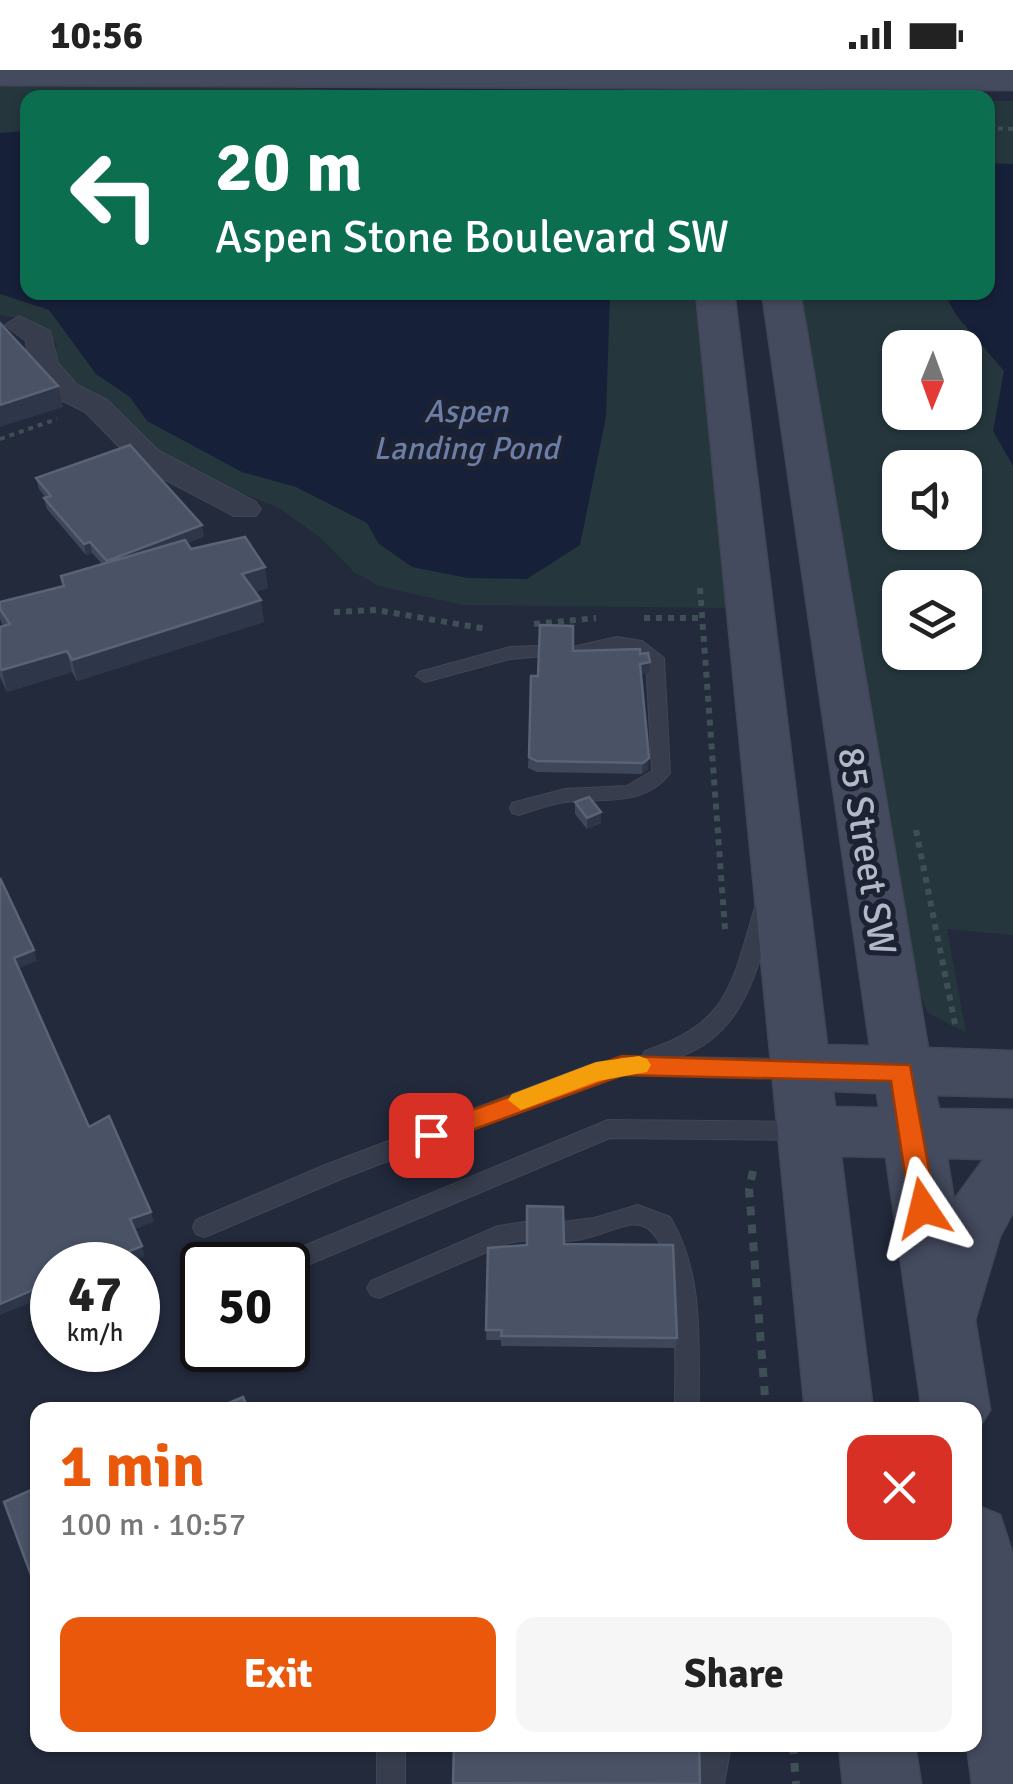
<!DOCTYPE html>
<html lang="en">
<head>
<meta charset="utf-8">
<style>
	body { margin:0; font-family:Signika,sans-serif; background:#f6f6f6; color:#222; height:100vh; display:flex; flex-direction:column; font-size:38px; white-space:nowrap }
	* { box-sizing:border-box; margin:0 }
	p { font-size:32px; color:#767676 }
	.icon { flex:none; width:55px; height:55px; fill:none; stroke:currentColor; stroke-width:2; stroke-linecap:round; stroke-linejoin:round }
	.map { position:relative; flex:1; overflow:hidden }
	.side { position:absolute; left:30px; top:1332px; width:952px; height:350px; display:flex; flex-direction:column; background:#fff; border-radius:20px; box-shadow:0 2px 8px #0004 }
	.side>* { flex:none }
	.guide { position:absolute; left:20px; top:20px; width:975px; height:210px; border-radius:20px; box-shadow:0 2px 8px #0004; background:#0b6e4f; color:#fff; overflow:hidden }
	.needle { width:65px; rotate:181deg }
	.tools { position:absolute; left:882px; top:260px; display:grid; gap:20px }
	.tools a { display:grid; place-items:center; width:100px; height:100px; border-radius:20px; background:#fff; box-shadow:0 2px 8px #0004; font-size:50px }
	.speed { position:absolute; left:30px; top:1172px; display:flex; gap:20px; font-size:50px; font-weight:700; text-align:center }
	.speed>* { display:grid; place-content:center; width:130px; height:130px; border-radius:50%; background:#fff; box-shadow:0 2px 8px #0004; line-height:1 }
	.speed small { font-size:25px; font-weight:400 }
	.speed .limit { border:5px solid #111; border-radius:15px; background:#fff; color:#111 }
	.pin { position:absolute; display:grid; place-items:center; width:85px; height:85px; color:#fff; margin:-42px; border-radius:20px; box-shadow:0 5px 15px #0006 }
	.me { position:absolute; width:110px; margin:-55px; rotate:350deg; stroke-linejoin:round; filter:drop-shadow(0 0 8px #0008) }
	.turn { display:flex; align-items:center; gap:35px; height:210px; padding:0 30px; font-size:45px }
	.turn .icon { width:130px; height:130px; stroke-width:2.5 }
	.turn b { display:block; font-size:70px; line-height:85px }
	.round { display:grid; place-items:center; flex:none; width:105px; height:105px; border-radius:20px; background:#f6f6f6 }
	.summary { display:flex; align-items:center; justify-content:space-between; height:170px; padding:0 30px }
	h1 { font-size:60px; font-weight:700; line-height:75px; color:#ea580c }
	.button { display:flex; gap:20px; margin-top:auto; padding:20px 30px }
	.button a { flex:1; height:115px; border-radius:20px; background:#ea580c; color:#fff; font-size:40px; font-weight:700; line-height:115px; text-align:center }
	.button a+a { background:#f6f6f6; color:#222 }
	.status { display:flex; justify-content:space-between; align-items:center; height:70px; padding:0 50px; background:#fff; direction:ltr }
	.status svg { height:28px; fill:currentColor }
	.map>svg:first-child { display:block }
</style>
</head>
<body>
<div class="status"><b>10:56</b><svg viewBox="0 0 49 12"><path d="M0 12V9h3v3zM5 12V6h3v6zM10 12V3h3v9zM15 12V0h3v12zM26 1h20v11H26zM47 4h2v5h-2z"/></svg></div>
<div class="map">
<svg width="1013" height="1714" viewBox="0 0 1013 1714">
	<rect width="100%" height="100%" fill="#232a3c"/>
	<path fill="#25373d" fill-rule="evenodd" d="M0,16l290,2 265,9 -527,1v194l671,1 28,315 -265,-3 -83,-19 -25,-14 -32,-33 -43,-31 -111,-45 -102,-83 -12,-23 3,-11c-11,-24 -33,-27 -57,-31z
		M988,31h25v834l-66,-6 19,104 -38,-20 -10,-24 -118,-696 188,-1zM900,278h65v64h-65zM900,398h65v64h-65zM900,518h65v64h-65z"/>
	<path fill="#172039" d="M27,61l1,161 582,1 -4,124 -26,128 -53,34 -59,-1 -56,-11 -34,-24 -11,-20 -71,-36 -54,-15 -95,-51 -17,-24 -34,-23 -47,-64 -49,-16v-161z
		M988,93l25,1v302l-20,-35 11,-60 -48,-56 -12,-22 44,-1z"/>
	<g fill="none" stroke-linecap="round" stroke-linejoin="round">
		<g stroke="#404655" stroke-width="2">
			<path id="lane" d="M617,567l25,4 22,17 6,115c-25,34 -67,25 -104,29 -16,2 -32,8 -47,13l-7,-2 -2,-5 2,-5 53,-14 62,-3 25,-15 -6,-111c-23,-19 -46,-9 -72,-2l-9,-6 3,-4z
				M538,576l9,6 -3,4 -34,3 -85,23 -9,-6 3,-4 91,-25z
				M766,827l10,7c-18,61 -30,131 -98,153l119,2 8,2 3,6 -3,6h-183l-24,7 -257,99 -129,55 -8,3 -8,-3 -3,-7 3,-7 129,-55 262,-99 35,-9h20l3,-6c86,-28 87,-69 111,-147z
				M608,1050l196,2 8,3 3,6 -3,6 -8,3 -194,-2 -319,134 -3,1v-8h-17l4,-7z
				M638,1135l32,12c35,58 28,128 29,193h-24c-1,-34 11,-197 -46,-185 -27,6 -53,23 -82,13l-3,-7 3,-7 47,-6z
				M525,1152l8,3 3,7 -3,7 -25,4 -129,55 -8,-3 -4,-7 4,-7 127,-55z
				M377,1675h28v39h-28z
				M703,1675h28l-7,39h-28z"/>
		</g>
		<g stroke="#404655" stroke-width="2">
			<path id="street" d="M19,246l31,15 8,32 19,22 30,15 52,51 97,51 5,7 -5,7h-22l-97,-51 -52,-53 -30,-15 -27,-32 -2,-24 -21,-16z"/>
		</g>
		<g stroke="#404655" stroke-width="3">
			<path id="secondary" d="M0,0h1013v20l-1013,-5z
				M696,222h38l93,753 43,1 -108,-754h38l128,756 85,3v46l-77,-2 3,14 74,1v102l-13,24 -25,84 15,90 -15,24v-24h-53l-36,-253 -45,-1 32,254h-68zM833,1021l44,2 2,15 -44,-1zM947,1088l37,1 -30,41z
				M975,1435l25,10 13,40v229h-41l-5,-39h8z
				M839,1675h76l6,39h-78z"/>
		</g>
		<path stroke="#3e5055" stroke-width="4" stroke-dasharray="5 5" stroke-linecap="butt" d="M988,58l25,1
			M0,369l57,-20"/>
		<path stroke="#3e5055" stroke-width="6" stroke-dasharray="6 6" stroke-linecap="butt" d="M700,518l25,341
			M334,542l42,-2 111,19
			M644,548h59
			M534,554l62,-6
			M916,760l40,199"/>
		<path stroke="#3e5055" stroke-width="8" stroke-dasharray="9 9" stroke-linecap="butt" d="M753,1101l-4,18 17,221
			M793,1675l3,39"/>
		<use href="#lane" fill="#373d4c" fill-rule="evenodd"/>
		<use href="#street" fill="#373d4c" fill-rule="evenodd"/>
		<use href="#secondary" fill="#454b5f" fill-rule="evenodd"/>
	</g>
	<path fill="#3e475a" d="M36,408l168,58 -17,7 4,6 77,39 -13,4 9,30 -187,59 -5,-9 -65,20 -7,-15v-50l3,-1 -3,-7v-17l63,-16 39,-22 -10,-11 -6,2 -39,-46 -3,-11h2l-7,-9z
		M573,581l67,3 10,8 -1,11 -8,1 7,95 -6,5 -105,-2 -9,-4 3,-92h7z
		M575,732l26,21 -14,6 -12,-15z
		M564,1174l113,94 -1,10 -175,-2v-6h-15l2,-92z"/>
	<path fill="#2e3649" d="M58,316l5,21 -63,20v-22z
		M202,455l2,11 -95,36 -2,-11z
		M90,472l2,11 -6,2 -2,-11z
		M265,497l3,21 -23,7 -3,-21z
		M261,530l3,22 -187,59 -5,-21z
		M67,581l5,21 -65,20 -5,-22z
		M650,592l-1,11 -9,2v-11z
		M649,688l-1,11 -6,5 1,-11z
		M601,742v11l-14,6v-11z
		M34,880l3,11 -20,8 -3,-11z
		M151,1142l3,10 -21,8 -3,-11z
		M142,1176l3,10 -21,9h-29z
		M52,1212v12l-52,21v-11z"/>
	<path fill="#4a5366" stroke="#5a6375" stroke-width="2.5" d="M0,253l58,63 -58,19z
		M130,375l72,80 -95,36 -17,-19 -6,2 -40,-46 7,-2 -15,-18z
		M245,467l20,30 -23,7 19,26 -189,60 -5,-9 -65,19 -2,-3v-40l10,-3 -10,-15v-7l64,-16 -3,-10 124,-36 6,9z
		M540,555l33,1v25l67,-2v5l8,-1 2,9 -10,2 9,94 -6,5 -106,-2 -8,-4 2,-81h7z
		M589,727l12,15 -14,6 -12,-16z
		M0,808l34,72 -20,8 75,169 20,-11 42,96 -21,7 12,27 -47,19h-43v17l-52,22z
		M527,1136l36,1 1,37 109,1 4,93 -176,-2 1,-6h-16l2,-82 39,-3z
		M243,1327l6,13h-36z
		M38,1417v107l-34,-92z
		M454,1675h245l1,39 -247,-1z"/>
	<path fill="#ea580c" stroke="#983908" stroke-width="2.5" d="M622,986l288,9 26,143 -4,8h-18l-4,-8 -19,-127 -268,-6 -192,70 -12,-10 3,-7z"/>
	<path fill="#f59e0b" d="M639,986l8,3 4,6 -4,7 -49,9 -77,29 -13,-10 4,-6 84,-32z"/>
	<g text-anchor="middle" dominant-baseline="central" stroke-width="10" stroke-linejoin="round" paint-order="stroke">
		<g font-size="32" font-style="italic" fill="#6c7da6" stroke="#1c2231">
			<text x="466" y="341">Aspen<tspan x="466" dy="37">Landing Pond</tspan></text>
		</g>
		<g font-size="38" fill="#b2b8c7" stroke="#1c2231">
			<text transform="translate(867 781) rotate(81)">85 Street SW</text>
		</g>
	</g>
</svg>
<div class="tools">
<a><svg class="needle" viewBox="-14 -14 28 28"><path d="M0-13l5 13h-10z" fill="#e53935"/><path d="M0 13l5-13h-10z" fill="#767676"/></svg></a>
<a><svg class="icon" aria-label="sound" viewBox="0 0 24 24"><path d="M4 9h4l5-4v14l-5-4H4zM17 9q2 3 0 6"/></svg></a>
<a><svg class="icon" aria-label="layers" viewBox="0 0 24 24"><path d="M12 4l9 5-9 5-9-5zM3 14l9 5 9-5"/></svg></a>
</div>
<div class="speed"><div>47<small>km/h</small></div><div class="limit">50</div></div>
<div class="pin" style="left:431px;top:1065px;background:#d93025"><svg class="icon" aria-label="arrive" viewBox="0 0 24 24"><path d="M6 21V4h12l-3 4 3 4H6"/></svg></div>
<svg class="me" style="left:923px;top:1138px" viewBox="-20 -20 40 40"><path d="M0-17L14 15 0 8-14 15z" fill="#ea580c" stroke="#fff" stroke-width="4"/></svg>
<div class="guide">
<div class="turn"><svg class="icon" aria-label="left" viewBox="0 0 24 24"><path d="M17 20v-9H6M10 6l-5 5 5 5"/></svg><div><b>20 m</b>Aspen Stone Boulevard SW</div></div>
</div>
<section class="side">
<div class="summary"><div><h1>1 min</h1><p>100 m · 10:57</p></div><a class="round" style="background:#d93025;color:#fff"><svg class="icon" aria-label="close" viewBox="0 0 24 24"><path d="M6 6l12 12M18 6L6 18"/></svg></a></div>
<div class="button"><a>Exit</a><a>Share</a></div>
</section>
</div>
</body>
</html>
